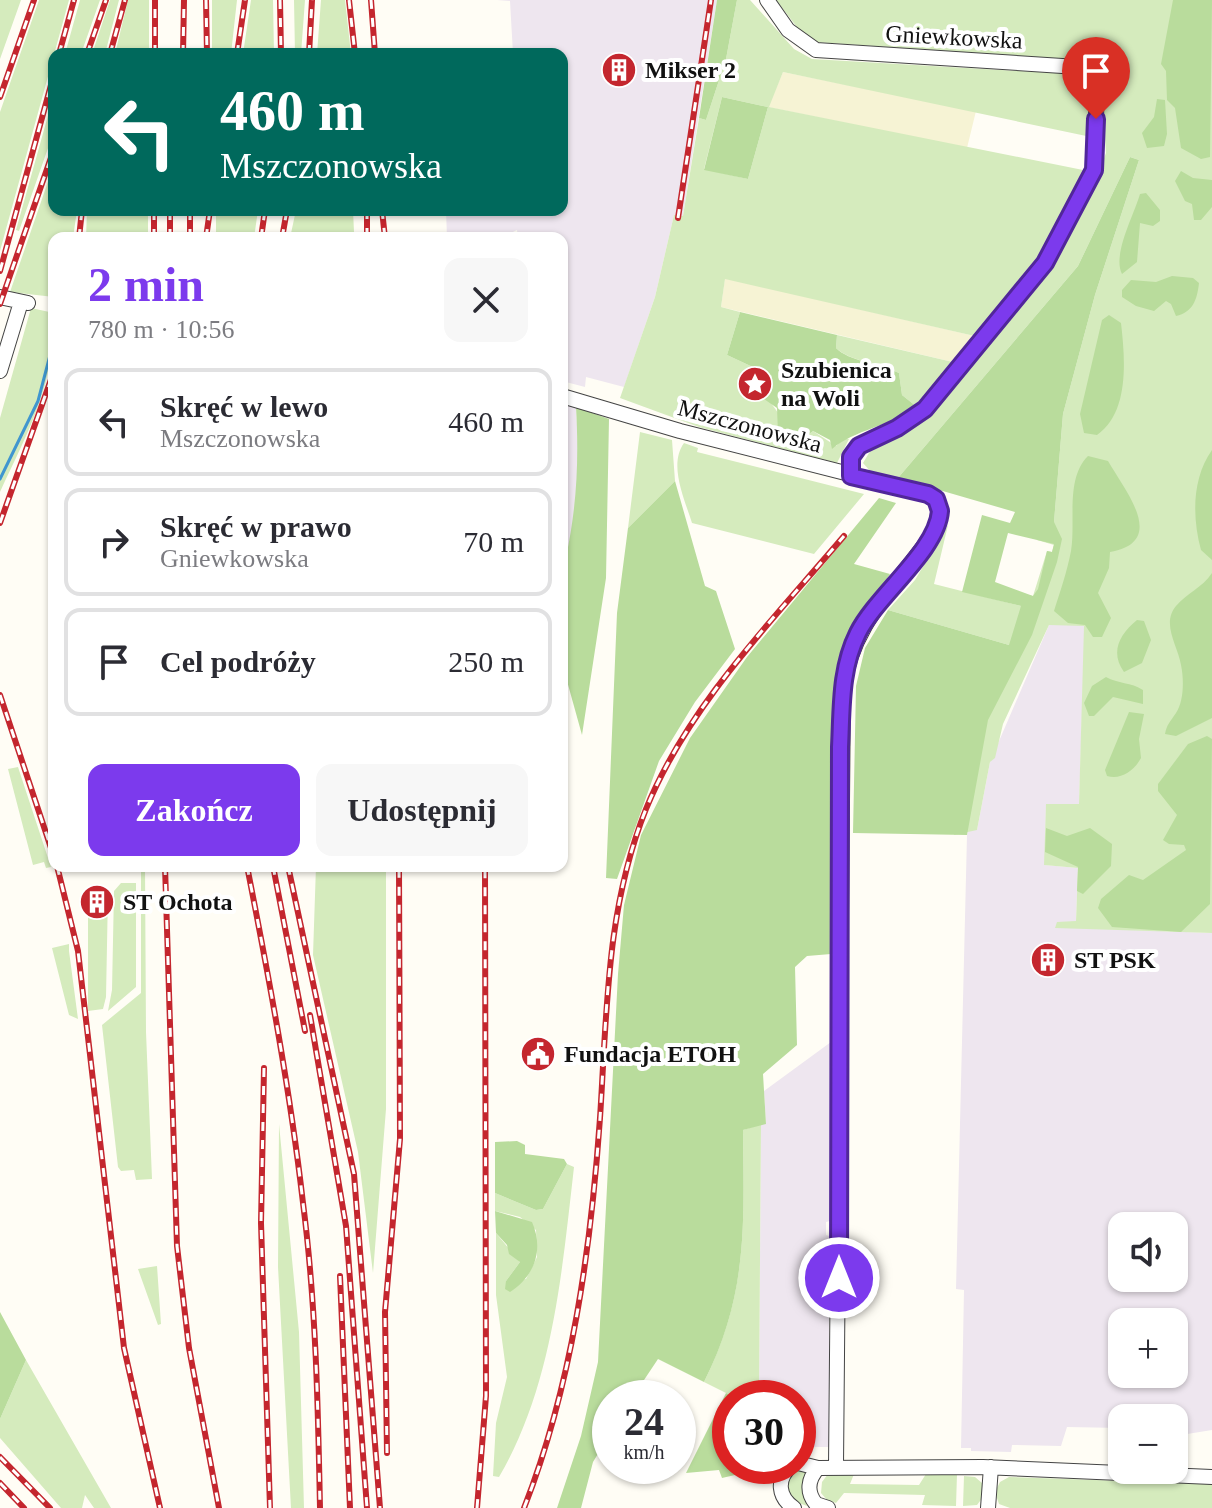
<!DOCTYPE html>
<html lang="pl">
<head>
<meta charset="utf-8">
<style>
	body { margin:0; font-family:Georgia,serif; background:#f7f7f7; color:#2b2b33; height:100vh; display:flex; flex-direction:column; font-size:30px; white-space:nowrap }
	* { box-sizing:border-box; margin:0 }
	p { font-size:26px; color:#7c7c81 }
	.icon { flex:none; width:44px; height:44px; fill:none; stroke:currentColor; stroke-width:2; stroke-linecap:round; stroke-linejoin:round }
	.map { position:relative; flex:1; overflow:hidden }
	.side { position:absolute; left:48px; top:232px; width:520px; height:640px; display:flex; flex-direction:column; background:#fff; border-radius:16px; box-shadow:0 2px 6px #0004 }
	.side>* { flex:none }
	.hud { position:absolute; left:48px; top:48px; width:520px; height:168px; border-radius:16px; box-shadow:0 2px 6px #0004; background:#00695c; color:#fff; overflow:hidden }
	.buttons { position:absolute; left:1108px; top:1212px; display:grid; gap:16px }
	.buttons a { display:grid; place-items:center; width:80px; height:80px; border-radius:16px; background:#fff; box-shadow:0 2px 6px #0004; font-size:40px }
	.speed { position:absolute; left:592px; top:1380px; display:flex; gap:16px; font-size:40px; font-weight:700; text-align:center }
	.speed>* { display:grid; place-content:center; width:104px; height:104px; border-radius:50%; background:#fff; box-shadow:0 2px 6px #0004; line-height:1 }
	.speed small { font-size:20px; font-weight:400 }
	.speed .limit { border:12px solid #d22; background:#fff; color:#111 }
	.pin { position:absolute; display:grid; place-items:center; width:68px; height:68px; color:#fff; margin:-82px -34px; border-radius:50% 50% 50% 0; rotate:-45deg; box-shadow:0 0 8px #0007 }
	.pin .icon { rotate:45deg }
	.me { position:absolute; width:88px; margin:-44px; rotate:0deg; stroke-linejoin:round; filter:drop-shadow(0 0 6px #0008) }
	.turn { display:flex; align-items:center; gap:28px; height:168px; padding:0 40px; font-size:36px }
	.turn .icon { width:104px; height:104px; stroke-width:2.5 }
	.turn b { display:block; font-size:56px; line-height:68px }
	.round { display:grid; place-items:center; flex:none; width:84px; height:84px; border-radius:16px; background:#f7f7f7 }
	.headline { display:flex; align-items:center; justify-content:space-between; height:136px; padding:0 40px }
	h1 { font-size:48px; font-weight:600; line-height:60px; color:#7c3aed }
	.primary-button { display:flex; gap:16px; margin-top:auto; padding:16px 40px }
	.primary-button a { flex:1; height:92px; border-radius:16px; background:#7c3aed; color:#fff; font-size:32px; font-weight:600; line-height:92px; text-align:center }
	.primary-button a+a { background:#f7f7f7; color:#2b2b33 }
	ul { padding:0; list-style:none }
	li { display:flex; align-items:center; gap:24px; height:108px; margin:0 16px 12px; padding:0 24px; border:4px solid #e1e1e2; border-radius:16px }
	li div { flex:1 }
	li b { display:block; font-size:30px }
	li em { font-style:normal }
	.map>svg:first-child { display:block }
</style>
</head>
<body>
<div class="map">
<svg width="1212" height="1508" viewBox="0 0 1212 1508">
	<rect width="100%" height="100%" fill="#fffdf5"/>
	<path fill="#eee6ef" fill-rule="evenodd" d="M497,0h220l-34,216 -9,-1 -19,82 -31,90 -38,-10 -1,10 -23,-6v-143h-44l-1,-8 -17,8h-53l-1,-28h116v-156h-49l-3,-53z
		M562,403l14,4 3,55 -4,53 -9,43h-4z
		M1049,625h36l-6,180 -33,-1 -1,61 33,3 -2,54 -21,5 157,6v497l-31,5v-5l-7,-1v-11h-52v10l-55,-1 -6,19 -49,-1 -1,7 -40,-1v-3h-10l3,-158 -8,-1 11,-454 1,-5h9l13,-68zM1122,1226h52v52h-52zM1122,1322h52v52h-52z
		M831,1042l-1,179 -4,1v13l3,1v62l-7,1 1,9h6l1,139h-32v-49h-39l2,-274h5l-2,-33z"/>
	<path fill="#f6f3d4" d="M783,72l193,39 -9,37 -199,-41z
		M725,278l254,59 -22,26 -236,-56z"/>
	<path fill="#d5ebbd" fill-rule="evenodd" d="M0,0h21l-21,59z
		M39,0h30l-69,251v-139z
		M80,0h20l-19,54h-16z
		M110,0h9l-14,54h-13z
		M128,0h21v54h-34z
		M212,0h25l-6,54h-19z
		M251,0h22l1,54h-31z
		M294,0h11l-4,54h-6z
		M321,0h24l6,54h-34z
		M737,0h13l44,49 18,10 259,15c26,10 19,40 20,63l-308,-65 -14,35 319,64 -42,80 -67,86 -254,-58 -4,28 19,5 -13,43 45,21 -1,27 10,14 -2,16 29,2 5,-4 23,15 7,-7h6l-12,24 -138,-36 -79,-29 35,-101 19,-82 9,1 16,-98 7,2 20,-61zM722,97l46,10 -20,72 -44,-10z
		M776,0h436v933l-157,-5 2,-6 19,-1 2,-53 -34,-3 2,-61h33l5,-178 -35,-1 -46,99 -8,34 -5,4 -13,68 -23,5 55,-190 -121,-35 27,-30 33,-55 -14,59 87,22 3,-12 9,2 14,-45 5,1 2,-7 -17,-5 17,-18 9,-108 32,-119 44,-135 -9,-3 -52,109 -180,212 -28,-7 -7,-8 9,-15 45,-24 37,-36 109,-143 26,-48 17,-44 -6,-83 -9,-8 -26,-3 -250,-17 -15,-11z
		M54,94v37l-35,100 -3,-1z
		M54,164v46h23l-4,28h-19v59l-44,-5z
		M87,210h61v28h-62z
		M216,210h42l-4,28h-38z
		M296,210h57l1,22h7v6h-71z
		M31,308l23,5c0,74 -24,114 -54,179v-74z
		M837,335l120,28 -40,44 -15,-12 -3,-22c-17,-9 -50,-12 -63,-25z
		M640,432l32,8 3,41 -47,47z
		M684,443l14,5 -1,4 167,42 -50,60 -122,-31c-7,-23 -24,-58 -8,-80z
		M18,767l33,100 -5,1 -2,-6 -11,3 -25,-96z
		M141,866h4l1,166 6,147 -16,1 -2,-10 -13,1 -3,-4 -16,-142 39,-32z
		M316,866h70v243l-13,164 -15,-121 -45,-197z
		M121,883h15v104l-28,24 4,-21 2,-99z
		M106,893h2l-2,104 -3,12 -15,2v-98l17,-1z
		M69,944v7l9,68 -9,-4 -17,-67z
		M279,1124l20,208 5,176h-13l-13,-241z
		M761,1124l-2,274h-23l-32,-16c44,-88 40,-157 39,-252z
		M567,1164l7,3c-12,104 -21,218 -75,310l-6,-1 3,-53 11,-46 -11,-82v-62l24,29 -14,19 20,-2 11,-22 -1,-27 -16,-13 -25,-6v-18l41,17 7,-1z
		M157,1266l4,58 -3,1 -20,-56z
		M26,1360l85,148h-17l-9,-13 -3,13h-21l-61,-70v-19z
		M799,1469l9,2 -6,18 5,17 -16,-6 -6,-17z
		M828,1474h26l-4,10 69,1 7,-11h31l-1,32 -34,-1 3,-10 -81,-2 -8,10 -9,-3 -6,-7 1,-11z
		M964,1476l11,1 7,6 1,14 -6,8 -14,1z
		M1009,1477l203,7v24h-202l-11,-4 -4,-12 5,-10z"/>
	<path fill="#b9dc9c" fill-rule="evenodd" d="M717,0h20l-11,59 -20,61 -7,-2z
		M1173,0h39l-2,157 -9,2 -20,-11 -6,-40 -8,-8 -1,-29 -5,-7z
		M722,97l46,10 -20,72 -44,-9z
		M1157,99l8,1 2,34 -3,12 -17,2 -5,-15 12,-16z
		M1130,157l9,3 -44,135 -32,119 -9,108 8,17 -5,23 -25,73 -44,85 -21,115 -114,-2 3,-147 9,-38 23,-38 121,35 12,-39 -59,-14 20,-77 28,8 5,-11 -117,-34 180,-212zM1008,533l46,11 -2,8 -5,-1 -9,38 -5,7 -38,-14z
		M1181,171l12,7 19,2v27l-11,13h-7l-2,-16 -7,-3 -10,-20z
		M1146,193l14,17v11l-7,5 -13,-3 -3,39 -15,12c-10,-19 12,-59 18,-80z
		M1172,276l21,2 6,5c-2,17 -6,29 -23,33l-5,-12 -5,-3 -12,10 -18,-5 -14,-9v-7l9,-10 25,2z
		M740,312l97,23 -1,13c12,13 46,16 63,25l3,22 15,12c-27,19 -63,23 -85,42l-2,-9 -17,-9c-11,8 -11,20 -29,11l-6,-9 -1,-25 -13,-9 8,-23 -45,-21z
		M1109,315l12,8c4,35 9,89 -24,112l-13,-2 -4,-19 22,-94z
		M576,407l33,12 -3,159 -24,157 -20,-72v-105l4,-1c11,-51 13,-98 10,-150z
		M1212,450v110l-11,-10c-9,-33 -9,-72 11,-100z
		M1088,456l20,5c18,31 60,81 2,91l-1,16 -11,25 13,25 -9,19h-9l-8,-12 -17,-2 -14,-12c6,-19 13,-39 17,-60 5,-30 -6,-72 17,-95z
		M675,481l30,105 11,5 19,58 -40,53 -36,59 -42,118 -11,-1 11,-265 11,-85z
		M879,498l17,5 -42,61 36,10 -42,67 -10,40 -6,95 -1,178 -24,2 -12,11 2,78 -34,29 3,50 -23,6c1,95 5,165 -39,252l-46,-23 -26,39h-22v36l-17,28 -12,46h-24l24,-72 17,-74 20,-388 6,-69 17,-70 49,-97 57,-81z
		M1212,573v145l-36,18 -11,-2c2,-10 5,-12 11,-21 8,-12 8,-34 5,-48 -3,-19 -20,-41 -5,-59 11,-13 26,-18 36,-33z
		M1137,620l7,1 7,19 -9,23 -18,9c-14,-20 -5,-37 13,-52z
		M1106,677c12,7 25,5 37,13v14l-30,-7 -19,19h-5l-5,-13 8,-17z
		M1129,712l15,2 -5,25 2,19c-7,13 -20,22 -34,18l-2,-6z
		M1207,736l5,3 -2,165 -29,28 -69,-5 -14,-19 3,-9 28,-24 14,5 43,-30 -2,-5 -15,-1 -6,-4 14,-25 -19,-24v-7l30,-40z
		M1046,828l21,8 23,-8 22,16 -1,22 -28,28 -6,-3 1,-24 -33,-15z
		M517,1141l8,4v9l39,5 3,5 -24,45 -7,1 -41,-17v-51z
		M495,1211l37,11c12,27 3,54 -22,70l-5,-3 1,-8 14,-19 -11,-8 -2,-9 -11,-12z
		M0,1312l26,48 -26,59z
		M726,1393l10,5h-6v68h44l-52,12 -3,-8 -33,3z"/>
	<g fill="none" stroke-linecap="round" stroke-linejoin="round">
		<path stroke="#3f96cf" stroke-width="3" d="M0,479l38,-78 16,-61"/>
		<g stroke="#444" stroke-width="16">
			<path id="minor" d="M767,0l21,30 28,20 262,17 13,8 6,15 -3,80 -49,93 -120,146 -28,19 -38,18 -8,11v19
				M0,297l28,6
				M0,371l21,-69
				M562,396l118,35 248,63 11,10 1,14 -9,18c-36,51 -80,89 -88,154l-7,776
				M798,1463l20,5 165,-1 229,10
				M791,1466c-15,13 -13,31 3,42
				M818,1468c-10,11 -12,24 -2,36l12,4
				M988,1508l3,-41"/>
		</g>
		<use href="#minor" stroke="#fff" stroke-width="14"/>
		<g stroke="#c4262e" stroke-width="6">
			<path id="rail" d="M206,0l1,54
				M280,0l1,54
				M349,0l6,54
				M371,0l4,54
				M59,54l15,-54
				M87,54l19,-54
				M110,54l15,-54
				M155,54v-54
				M183,54l1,-54
				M237,54l8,-54
				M309,54l3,-54
				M0,97l34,-97
				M367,210v28
				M382,210l3,28
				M678,218l33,-218
				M79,238l3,-28
				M154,238v-28
				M170,238v-28
				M190,238v-28
				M206,238l4,-28
				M261,238l4,-28
				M282,238l5,-28
				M0,271l54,-197
				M0,304l54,-155
				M0,523l54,-152
				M0,695l54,162
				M57,866l21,85 46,397 36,160
				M165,866l12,380 12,102 30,160
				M247,866c22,112 43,224 56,337 13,101 15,203 17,305
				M273,866l32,165
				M288,866l66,308 26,334
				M310,1015l36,211 21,282
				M264,1068l-3,155 9,285
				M340,1276l10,232
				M387,1453l-2,-141 15,-173 -1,-273
				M0,1457l50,51
				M0,1483l24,25
				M477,1508l9,-112 -1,-530
				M524,1508c48,-122 67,-260 76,-390 7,-107 6,-209 46,-309 43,-105 126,-188 198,-273"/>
		</g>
		<use href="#rail" stroke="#fff" stroke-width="3" stroke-dasharray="9" stroke-linecap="butt"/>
	</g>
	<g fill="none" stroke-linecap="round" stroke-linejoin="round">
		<g stroke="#51269a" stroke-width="20">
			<path id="route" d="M839,1278l1,-531c2,-39 0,-78 18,-114 19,-38 79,-82 82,-122l-4,-12 -8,-5 -77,-18v-19l8,-11 38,-18 28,-19 120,-146 49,-93 2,-51"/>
		</g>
		<use href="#route" stroke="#7c3aed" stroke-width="14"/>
	</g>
	<defs>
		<g id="building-disc" transform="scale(1.8)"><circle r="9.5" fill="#c4262e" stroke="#fff"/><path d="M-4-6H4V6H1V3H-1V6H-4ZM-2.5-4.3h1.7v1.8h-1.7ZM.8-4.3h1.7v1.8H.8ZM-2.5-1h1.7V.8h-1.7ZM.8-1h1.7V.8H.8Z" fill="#fff"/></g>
		<g id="sight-disc" transform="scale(1.8)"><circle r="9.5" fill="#c4262e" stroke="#fff"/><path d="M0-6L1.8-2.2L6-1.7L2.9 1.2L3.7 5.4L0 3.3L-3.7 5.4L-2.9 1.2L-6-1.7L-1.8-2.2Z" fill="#fff"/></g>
		<g id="civic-disc" transform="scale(1.8)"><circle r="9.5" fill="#c4262e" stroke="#fff"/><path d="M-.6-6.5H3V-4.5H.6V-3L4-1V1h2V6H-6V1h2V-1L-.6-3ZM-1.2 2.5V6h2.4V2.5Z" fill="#fff"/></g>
	</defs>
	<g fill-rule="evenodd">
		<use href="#building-disc" x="619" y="70"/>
		<use href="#sight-disc" x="755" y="384"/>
		<use href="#building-disc" x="97" y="902"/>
		<use href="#building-disc" x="1048" y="960"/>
		<use href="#civic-disc" x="538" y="1054"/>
	</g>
	<g text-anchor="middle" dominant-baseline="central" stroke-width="8" stroke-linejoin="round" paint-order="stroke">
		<g font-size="24" fill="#111" stroke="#fff">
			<text transform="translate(954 37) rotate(3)">Gniewkowska</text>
			<text transform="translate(750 426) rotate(15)">Mszczonowska</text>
		</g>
		<g font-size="24" font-weight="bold" fill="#111" stroke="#fff" text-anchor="start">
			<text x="645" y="70">Mikser 2</text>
			<text x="781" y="370">Szubienica<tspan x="781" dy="28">na Woli</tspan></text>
			<text x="123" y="902">ST Ochota</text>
			<text x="1074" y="960">ST PSK</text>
			<text x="564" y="1054">Fundacja ETOH</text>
		</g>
	</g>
</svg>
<div class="buttons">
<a><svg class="icon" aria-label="sound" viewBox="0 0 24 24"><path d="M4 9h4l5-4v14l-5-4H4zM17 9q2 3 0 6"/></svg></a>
<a>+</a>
<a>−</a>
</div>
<div class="speed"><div>24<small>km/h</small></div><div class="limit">30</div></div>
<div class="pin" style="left:1096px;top:119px;background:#d93025"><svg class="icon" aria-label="arrive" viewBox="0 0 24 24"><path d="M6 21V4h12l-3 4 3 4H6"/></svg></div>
<svg class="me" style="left:839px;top:1278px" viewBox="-20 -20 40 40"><circle r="17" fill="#7c3aed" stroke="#fff" stroke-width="3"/><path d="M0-11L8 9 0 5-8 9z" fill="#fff"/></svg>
<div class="hud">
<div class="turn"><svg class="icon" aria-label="left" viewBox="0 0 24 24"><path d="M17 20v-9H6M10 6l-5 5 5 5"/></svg><div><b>460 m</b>Mszczonowska</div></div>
</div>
<section class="side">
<div class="headline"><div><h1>2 min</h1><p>780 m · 10:56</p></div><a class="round"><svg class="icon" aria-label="close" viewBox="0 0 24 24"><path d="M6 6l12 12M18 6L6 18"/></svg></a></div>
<ul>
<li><svg class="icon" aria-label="left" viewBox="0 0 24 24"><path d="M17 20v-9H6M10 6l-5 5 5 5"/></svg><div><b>Skręć w lewo</b><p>Mszczonowska</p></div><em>460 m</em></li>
<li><svg class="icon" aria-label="right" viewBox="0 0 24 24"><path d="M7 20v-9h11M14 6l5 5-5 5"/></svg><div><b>Skręć w prawo</b><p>Gniewkowska</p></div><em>70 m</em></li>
<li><svg class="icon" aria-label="arrive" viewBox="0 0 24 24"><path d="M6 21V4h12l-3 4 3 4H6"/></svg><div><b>Cel podróży</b></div><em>250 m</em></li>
</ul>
<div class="primary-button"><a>Zakończ</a><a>Udostępnij</a></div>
</section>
</div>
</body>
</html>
